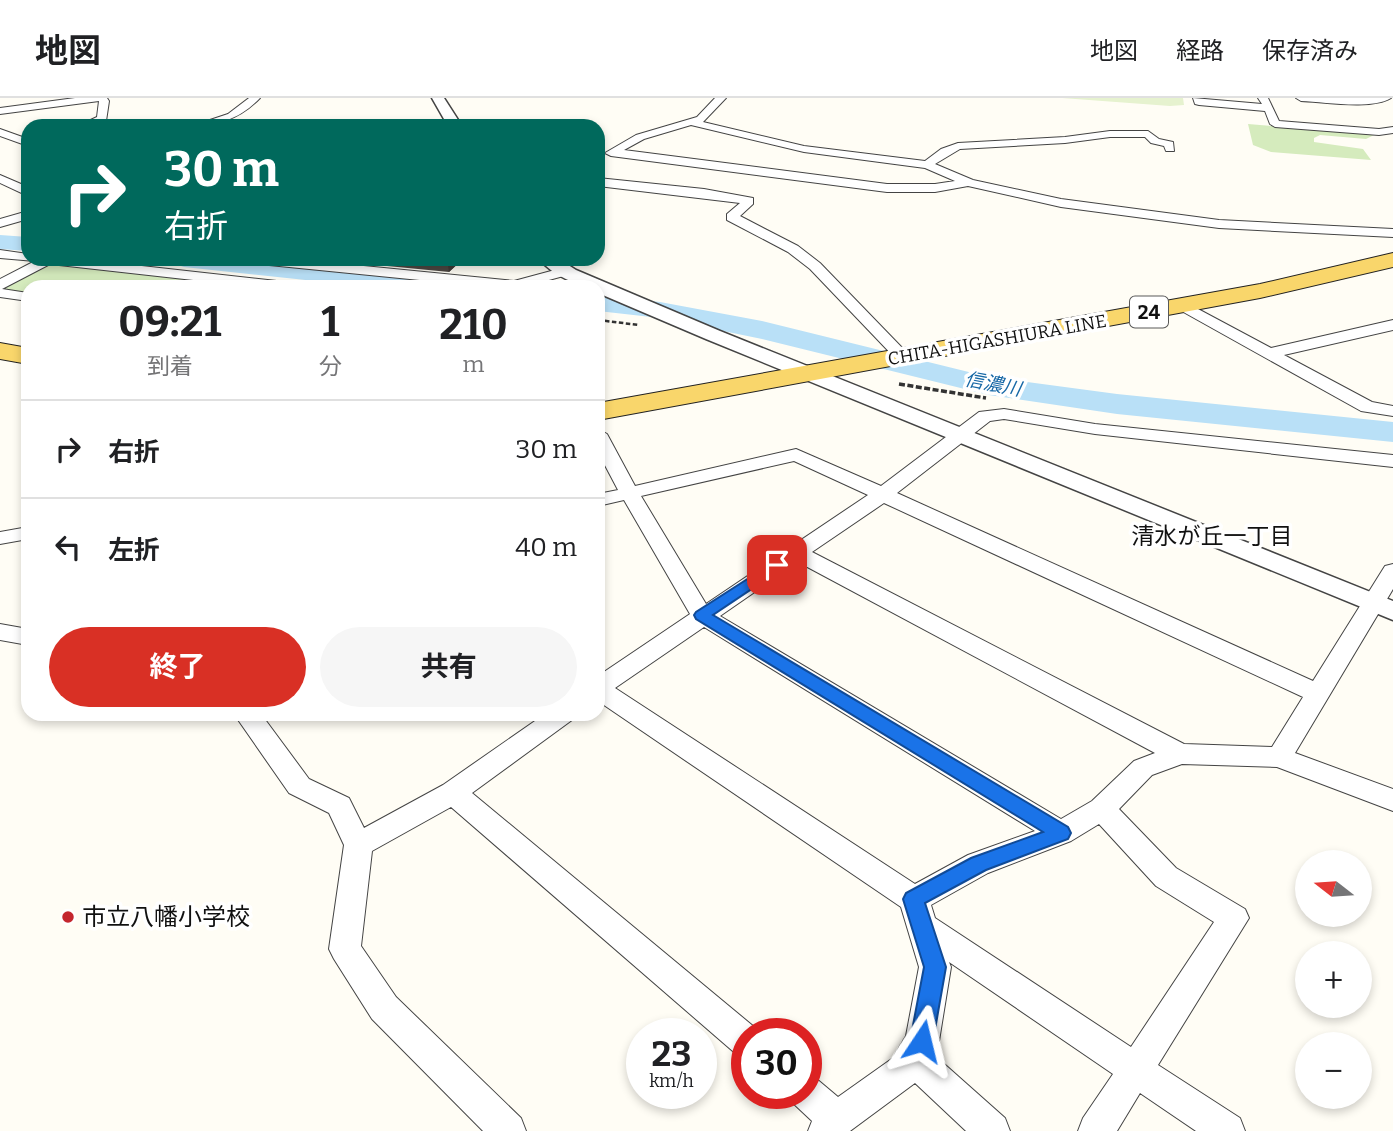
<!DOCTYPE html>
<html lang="ja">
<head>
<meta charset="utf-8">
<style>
	body { margin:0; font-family:Bitter,"Noto Sans JP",serif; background:#f6f6f6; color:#202124; height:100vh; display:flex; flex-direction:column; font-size:26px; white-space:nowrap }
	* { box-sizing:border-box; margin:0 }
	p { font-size:23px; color:#757577 }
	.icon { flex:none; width:38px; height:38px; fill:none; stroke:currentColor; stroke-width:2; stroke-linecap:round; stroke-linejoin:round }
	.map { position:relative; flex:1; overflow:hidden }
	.side { position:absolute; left:21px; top:182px; width:584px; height:441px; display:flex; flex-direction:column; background:#fff; border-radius:21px; box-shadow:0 4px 10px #0003 }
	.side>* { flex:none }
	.top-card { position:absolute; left:21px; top:21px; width:584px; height:147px; border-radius:21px; box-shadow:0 4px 10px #0003; background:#00695c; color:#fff; overflow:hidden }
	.needle { width:46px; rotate:287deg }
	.buttons { position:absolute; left:1295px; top:752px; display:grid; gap:14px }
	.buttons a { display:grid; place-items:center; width:77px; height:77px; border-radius:50%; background:#fff; box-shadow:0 4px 10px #0003; font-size:35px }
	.speed { position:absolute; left:626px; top:920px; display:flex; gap:14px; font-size:35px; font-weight:700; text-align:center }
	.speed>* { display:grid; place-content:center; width:91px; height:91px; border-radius:50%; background:#fff; box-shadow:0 4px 10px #0003; line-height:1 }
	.speed small { font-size:18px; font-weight:400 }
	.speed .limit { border:10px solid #d22; background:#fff; color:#111 }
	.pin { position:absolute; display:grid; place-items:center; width:60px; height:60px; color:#fff; margin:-30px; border-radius:14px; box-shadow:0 4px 10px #0006 }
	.me { position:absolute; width:77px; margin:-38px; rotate:10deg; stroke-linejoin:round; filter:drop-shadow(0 0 5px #0008) }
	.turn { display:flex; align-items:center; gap:24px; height:147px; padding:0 28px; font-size:32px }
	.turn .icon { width:91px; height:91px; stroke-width:2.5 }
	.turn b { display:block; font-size:49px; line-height:60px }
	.eta { display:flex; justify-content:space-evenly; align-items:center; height:119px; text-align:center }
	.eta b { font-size:42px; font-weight:700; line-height:49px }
	.button { display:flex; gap:14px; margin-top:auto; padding:14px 28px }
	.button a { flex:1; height:80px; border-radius:42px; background:#d93025; color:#fff; font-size:28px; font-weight:700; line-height:80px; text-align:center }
	.button a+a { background:#f6f6f6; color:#202124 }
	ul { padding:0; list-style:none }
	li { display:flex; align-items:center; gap:21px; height:98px; padding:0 28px; border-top:2px solid #e0e0e0 }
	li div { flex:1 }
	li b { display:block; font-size:26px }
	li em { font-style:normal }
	header { display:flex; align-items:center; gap:42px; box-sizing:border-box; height:98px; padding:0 35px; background:#fff; border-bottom:2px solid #e0e0e0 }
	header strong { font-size:33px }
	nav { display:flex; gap:38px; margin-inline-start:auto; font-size:24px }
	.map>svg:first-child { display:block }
</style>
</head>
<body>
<header>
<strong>地図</strong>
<nav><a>地図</a><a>経路</a><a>保存済み</a></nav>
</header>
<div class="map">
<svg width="1393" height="1033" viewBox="0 0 1393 1033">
	<rect width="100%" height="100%" fill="#fffdf5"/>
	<path fill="#d5ebbd" d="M1248,26l128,10 -10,5 -46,-4 -6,3v4l49,7 8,11 -100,-8 -18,-7z
		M46,166l145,16 -10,7h-153v6l-28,-4z"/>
	<path fill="#e6f2cf" d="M1062,0h121l1,7 -14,1z"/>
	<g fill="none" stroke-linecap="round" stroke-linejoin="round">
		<path fill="#b9e0f7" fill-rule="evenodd" d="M0,137l28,2v14l-28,-2z
			M171,161h86l189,20 10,2 3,6h-88l-187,-20 -9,-3z
			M598,197l62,7 102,19 227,56 128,17 276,28v20l-276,-28 -128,-19 -227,-56 -102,-21 -62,-7z"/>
		<g stroke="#444" stroke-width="2">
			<path id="minor" d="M75,0h32l2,3 -3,20 -13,5h-15l19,-9 2,-16 -99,13v-6z
				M249,0h11c-19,20 -41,28 -68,28l36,-12z
				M715,0h11l-23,24 101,24 121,15 16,-12 17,-6 107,-6 45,-6h38l11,8 14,3 1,9h-8l-2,-5 -13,-3 -6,-6h-35l-45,6 -105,6 -25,15 38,16 88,19 158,21 174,9v8l-174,-9 -158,-21 -93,-21 -33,6h-48l-276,-36 -6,-3 31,-18 61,-18zM691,27l113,27 121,16 30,13 -20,3h-48l-263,-34 20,-11z
				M1193,0l69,6 -4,-6h10l11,23 100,8 14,-2v6l-14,2 -104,-8 -5,-3 -5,-13 -66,-6 -4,-1z
				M1296,0h95c-19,12 -67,4 -90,3z
				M0,31l28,10v7l-28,-10z
				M0,77l28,12v9l-28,-13z
				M598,80l106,11 49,9v6l-13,12 58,30 22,17 91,94 -2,3h-12l-87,-91 -22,-17 -61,-32v-6l13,-11 -142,-17z
				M28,113v8l-28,8v-8z
				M0,152l28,4v5h51l216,24 7,4h-46l-206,-23 -48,25 26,4v8l-28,-4v-18l35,-18 -35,-3z
				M243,161h50l221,22 52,-14 7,4 -2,3 -48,13h-33l-240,-24z
				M1183,203l88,47 122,-28v10l-109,25 88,47 21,4v10l-32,-5 -183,-102 -3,-3z
				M1004,311l91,15 298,31v12l-298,-33 -91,-15 -14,2 -93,72 416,188 72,-115 8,-2v25l-98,164 98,36v22l-116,-44 -95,-3 -30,11 -33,34 57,59 69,41 4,9 -91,147 82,53 5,13h-49l-56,-38 -23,38h-39l5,-13 30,-44 -164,-112 2,5 -12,74 -6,13 72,64 5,13h-44l-51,-48 -65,48h-42l4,-10 -17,-16 -5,-11h17v-18l12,5 19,16 55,-39 13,-22 13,-69 -18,-60 -303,-206v-25l92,-62 -66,-114 -26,6v-12l20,-4 -20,-38v-23l9,5 28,52 161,-37 85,37 98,-74zM794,363l74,34 -162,109 -65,-108zM884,405l419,194 -31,50 -88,-3 -372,-192zM798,464l357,191 -21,8 -42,40 -31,18 -341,-203zM704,529l331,204 -67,24 -53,29 -300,-196zM1099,726l57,62 58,36 -83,125 -196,-129 -4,-13 57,-32 83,-32z
				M28,429v12l-28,5v-12z
				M0,526l28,5v16l-28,-5z
				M234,616h27l48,65 40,19 15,30 79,-43 102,-71h31l-4,6 -100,73 287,238 1,3h-13v24l-12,-5 -284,-246 -79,44 -11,95 35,51 125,121 5,13h-43l-111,-112 -38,-60 -5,-10 15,-104 -15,-32 -40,-20z"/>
		</g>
		<g stroke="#444" stroke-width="3">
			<path id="tertiary" d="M432,0h12l18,28h-14z
				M539,161h20l17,11 144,61 673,270v19l-687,-281 -108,-46v-6c-21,0 -45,-12 -59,-28z"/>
		</g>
		<g stroke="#222" stroke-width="2">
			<path id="primary" d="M1393,155v14l-133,31 -662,122v-17l662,-119z
				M0,245l28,5v16l-28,-5z"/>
		</g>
		<path stroke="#333" stroke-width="2.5" stroke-dasharray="4.5 2.5" stroke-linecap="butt" d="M598,222l41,5"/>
		<path stroke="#333" stroke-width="3.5" stroke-dasharray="6 2.5" stroke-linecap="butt" d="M899,286l87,14"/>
		<use href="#minor" fill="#fff" fill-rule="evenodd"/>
		<use href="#tertiary" fill="#fff" fill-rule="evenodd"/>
		<use href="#primary" fill="#f9d66b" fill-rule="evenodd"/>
	</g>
	<path fill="#4d4742" d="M315,161h148l-14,13z"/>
	<path fill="#3f3936" d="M447,161h16l-14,13z"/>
	<path fill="#1a73e8" stroke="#114b97" stroke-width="2" d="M777,462l6,2 2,3 -2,3 -70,47 355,212 3,6 -3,6 -82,31 -61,33 21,64 -13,74 -3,8 -8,3 -9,-3 -3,-8 14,-74 -21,-68 3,-6 65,-35 72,-26 -347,-213 -2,-4 2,-3z"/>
	<circle fill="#c4262e" stroke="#fff" stroke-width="2.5" cx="68" cy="819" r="7"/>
	<g text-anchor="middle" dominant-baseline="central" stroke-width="7" stroke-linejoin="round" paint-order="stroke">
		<g font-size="18" fill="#111" stroke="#fff">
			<text transform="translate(997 242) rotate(-10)">CHITA-HIGASHIURA LINE</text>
		</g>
		<rect fill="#fff" stroke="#585858" stroke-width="2" x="1130" y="198.5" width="38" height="31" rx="5"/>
		<g font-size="19" font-weight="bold" fill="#111">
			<text x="1149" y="214">24</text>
		</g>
		<g font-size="19" font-style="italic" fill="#1768a6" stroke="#fff">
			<text transform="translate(993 286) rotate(11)">信濃川</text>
		</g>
		<g font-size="23" fill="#111" stroke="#fff">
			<text x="1212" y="438">清水が丘一丁目</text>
		</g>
		<g font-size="24" fill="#111" stroke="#fff" text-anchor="start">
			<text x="82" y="819">市立八幡小学校</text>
		</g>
	</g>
</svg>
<div class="buttons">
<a><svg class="needle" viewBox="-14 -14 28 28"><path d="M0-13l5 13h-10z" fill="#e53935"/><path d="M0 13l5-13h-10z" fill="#757577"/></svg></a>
<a>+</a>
<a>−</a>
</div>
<div class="speed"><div>23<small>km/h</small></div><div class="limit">30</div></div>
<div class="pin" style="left:777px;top:467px;background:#d93025"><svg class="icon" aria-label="arrive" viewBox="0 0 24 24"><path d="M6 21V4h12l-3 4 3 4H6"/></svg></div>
<svg class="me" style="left:922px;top:943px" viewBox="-20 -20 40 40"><path d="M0-17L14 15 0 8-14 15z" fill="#1a73e8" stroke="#fff" stroke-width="4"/></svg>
<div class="top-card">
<div class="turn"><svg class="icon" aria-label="right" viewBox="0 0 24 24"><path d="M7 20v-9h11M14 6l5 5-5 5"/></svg><div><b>30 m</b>右折</div></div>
</div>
<section class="side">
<div class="eta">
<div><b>09:21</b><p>到着</p></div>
<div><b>1</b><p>分</p></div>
<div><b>210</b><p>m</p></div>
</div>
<ul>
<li><svg class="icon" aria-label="right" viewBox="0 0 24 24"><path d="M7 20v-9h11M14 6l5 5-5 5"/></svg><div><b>右折</b></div><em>30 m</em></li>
<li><svg class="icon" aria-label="left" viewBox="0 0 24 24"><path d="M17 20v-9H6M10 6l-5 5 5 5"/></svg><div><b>左折</b></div><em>40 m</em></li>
</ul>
<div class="button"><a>終了</a><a>共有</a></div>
</section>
</div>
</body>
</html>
